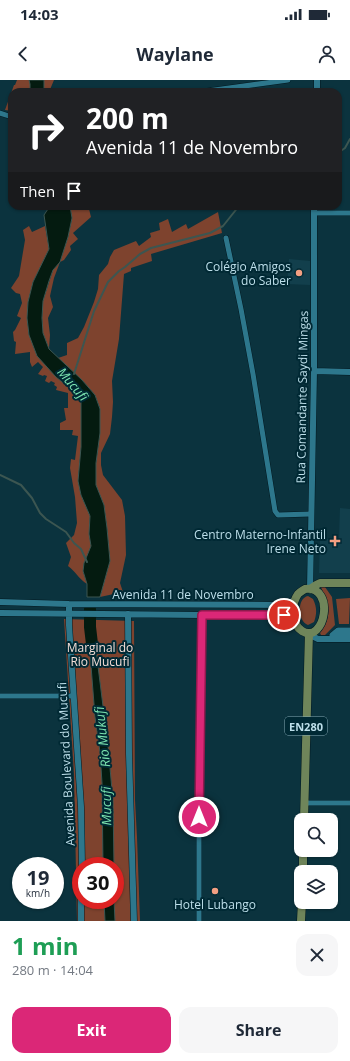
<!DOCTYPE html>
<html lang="en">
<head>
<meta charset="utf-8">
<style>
	body { margin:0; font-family:"Open Sans",sans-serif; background:#f6f6f7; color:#1f2937; height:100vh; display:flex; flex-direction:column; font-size:15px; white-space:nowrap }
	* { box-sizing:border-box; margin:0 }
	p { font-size:13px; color:#747a83 }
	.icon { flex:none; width:22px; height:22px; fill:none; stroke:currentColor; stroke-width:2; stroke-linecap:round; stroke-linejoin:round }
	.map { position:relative; height:841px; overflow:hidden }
	.panel { display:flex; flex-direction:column; background:#fff; flex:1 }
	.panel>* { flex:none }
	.hud { position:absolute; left:8px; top:8px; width:334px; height:122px; border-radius:12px; box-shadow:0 1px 3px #0004; background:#202124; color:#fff; overflow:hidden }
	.buttons { position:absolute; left:294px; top:733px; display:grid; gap:8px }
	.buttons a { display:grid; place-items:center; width:44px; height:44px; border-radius:8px; background:#fff; box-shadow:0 1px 3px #0004; font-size:20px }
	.speed { position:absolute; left:12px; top:777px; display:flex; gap:8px; font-size:20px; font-weight:700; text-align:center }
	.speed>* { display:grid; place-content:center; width:52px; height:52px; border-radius:50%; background:#fff; box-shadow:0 1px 3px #0004; line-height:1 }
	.speed small { font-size:10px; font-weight:400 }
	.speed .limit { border:6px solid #d22; background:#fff; color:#111 }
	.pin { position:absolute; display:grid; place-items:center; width:34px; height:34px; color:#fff; margin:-17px; border:2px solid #fff; border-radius:50%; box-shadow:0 1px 4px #0007 }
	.me { position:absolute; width:44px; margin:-22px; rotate:0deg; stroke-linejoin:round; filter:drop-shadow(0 0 3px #0008) }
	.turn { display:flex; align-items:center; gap:14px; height:84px; padding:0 12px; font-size:18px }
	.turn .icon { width:52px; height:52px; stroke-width:2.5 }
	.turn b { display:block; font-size:28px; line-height:34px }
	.then { display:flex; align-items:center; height:38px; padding:0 12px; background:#0003; gap:8px; font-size:15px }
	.round { display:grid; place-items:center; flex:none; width:42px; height:42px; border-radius:12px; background:#f6f6f7 }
	.overview { display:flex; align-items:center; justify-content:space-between; height:68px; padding:0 12px }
	h1 { font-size:24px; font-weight:700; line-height:30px; color:#1e9e55 }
	.button { display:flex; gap:8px; margin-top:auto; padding:8px 12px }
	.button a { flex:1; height:46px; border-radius:12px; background:#db2777; color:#fff; font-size:16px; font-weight:700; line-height:46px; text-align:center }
	.button a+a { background:#f6f6f7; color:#1f2937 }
	.status { display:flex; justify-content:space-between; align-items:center; height:28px; padding:0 20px; background:#fff; direction:ltr }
	.status svg { height:11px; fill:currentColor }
	header { display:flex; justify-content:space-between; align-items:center; height:52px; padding:0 12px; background:#fff; font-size:18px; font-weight:700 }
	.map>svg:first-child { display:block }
</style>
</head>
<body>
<div class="status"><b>14:03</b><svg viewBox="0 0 49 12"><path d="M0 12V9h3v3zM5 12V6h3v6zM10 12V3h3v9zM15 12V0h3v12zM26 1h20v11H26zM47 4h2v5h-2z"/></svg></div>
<header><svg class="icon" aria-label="back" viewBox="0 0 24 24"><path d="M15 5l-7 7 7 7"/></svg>Waylane<svg class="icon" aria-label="person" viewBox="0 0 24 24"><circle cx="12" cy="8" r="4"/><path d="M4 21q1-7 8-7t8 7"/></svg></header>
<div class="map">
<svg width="350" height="841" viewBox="0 0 350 841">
	<rect width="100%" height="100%" fill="#0b333e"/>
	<path fill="#123f4c" d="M289,179l21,2v24l-23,-1z
		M340,428l10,1v64h-31l1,-34h19z"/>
	<path fill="#7e432e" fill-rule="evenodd" d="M17,0h40h-3l-5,12h-37v19l-7,-1 9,-25h1z
		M70,126h17l2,3 2,8 -18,16 5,6 -8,7 1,4 -7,10 -4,2 -6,16 -4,18 3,11 -5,11 2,17 -1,14 -6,-16 -1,-15 1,-17 10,-31 7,-8 8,-25 4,-19z
		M218,132l4,21 -71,21 1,7 -21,7v3l-7,3 -5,65 -7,42 1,21 -1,15 -2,17 -9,19v12l2,10 19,25 3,16 1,39 -6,28 3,9 -23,5 10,-36 -3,-33 -3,-23 -8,-20v-22l4,-30v-25l-5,-13 -13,-15 -24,-22 9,-3v-12l11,-5 6,-11 10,-25 4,-13 1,-14 9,-11 2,-7 4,-7 22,-9 3,5 12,-9 -1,-4 10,-3 -1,-7 9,-4 4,13 14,-8 2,5z
		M29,146l3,6 13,-6 4,23 -16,33 -5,20 -1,16 2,17 52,67v45l-3,34 3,14 9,21 -1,18 2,12 -8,25 4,13c-8,-5 -12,-13 -19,-18l3,-9 -5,-14 8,-8 3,-12 -2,-26 -5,-29 1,-9 4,1 3,-24 -6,-1 1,-5h-13v-7l6,-3 -2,-12h4v-15l-12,-3 1,-3 -3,-2 1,-2 -4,-2 -2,2 -4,-2 2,-5 -3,-1 -1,1 -5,-2 5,-7 -5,-5 -6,5 -2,-5v-10l-15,2 1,-12 -2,-1 -1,-9 2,-2 6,-12 -4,-2 5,-13 -2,-9 -4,-1 -5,-5 8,-12 6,-36 -2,-10z
		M321,507h4l7,10 3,28 -10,10h-4l-1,-2c9,-10 11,-25 5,-37 -1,-3 -3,-6 -4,-9z
		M308,516l5,3c4,8 4,15 1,23l-6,3c-11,-4 -11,-27 0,-29z
		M350,518l-1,26h-10l-3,-25z
		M64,539l70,2 1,179 2,37 3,84h-63l-3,-147zM81,786h34v34h-34z"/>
	<path fill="#041b10" stroke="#3c5651" d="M29,0h15v12h-14v-8z
		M47,126h23l2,12 -4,19 -8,25 -7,8 -4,11 -6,20 -1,17 1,15 6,16 33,31 13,15 5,14v24l-4,30v22l8,20 3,23 3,33 -10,36h-13v-13l-4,-13 1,-8 7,-17 -2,-12 1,-18 -9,-21 -3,-14 3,-34v-45l-5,-9 -20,-16 -19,-21 -8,-21 -2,-17 1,-16 5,-20 16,-33 -5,-34 4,-6z
		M93,546l15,120 5,55 1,65h-11l-1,-83 -2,-31 -5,-35 -6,-77 -2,-13h3z
		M104,820h10l1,21h-10z"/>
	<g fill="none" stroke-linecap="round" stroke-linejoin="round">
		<path stroke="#3c5651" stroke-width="2" d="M338,73l7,-5 5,-9
			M74,294l20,-63 14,-29 11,-11 6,-4 15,-13 11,-6 59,-15 13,-7 16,-20
			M0,395l21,10 11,13 8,15 6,6 20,13 8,11 7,6 6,13"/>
		<path stroke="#041b10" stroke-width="12" d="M90,529v18l2,17"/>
		<g stroke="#031920" stroke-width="6">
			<path id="minor" d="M200,12l88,-12
				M0,33l12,4
				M314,133h36
				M226,158l15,71 12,65 22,137 3,4 33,-1
				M350,550h-12l-6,5h18
				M0,616h73
				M304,723h46
				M199,841v-179l3,-127"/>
		</g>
		<g stroke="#031920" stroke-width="7">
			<path id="tertiary" d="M317,12v-12
				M314,291l36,1
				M310,509l4,-218v-165
				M0,522l69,2 214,1c6,-1 9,-3 13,-7
				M69,524v21l12,182 1,59
				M0,533l202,2h82c5,1 7,3 11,7
				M128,534l1,140 5,167
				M309,553l5,4 4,2h32
				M81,841v-21"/>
		</g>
		<g stroke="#031920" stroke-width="9">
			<path id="primary" d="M305,509c31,-4 20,56 -3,42 -11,-7 -11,-27 -4,-37 2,-2 4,-3 7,-5z
				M310,509l6,-4 4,-2h30
				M304,740l5,-187
				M303,792v-22
				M301,841l1,-19"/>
		</g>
		<use href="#minor" stroke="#2d778c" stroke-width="5"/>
		<use href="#tertiary" stroke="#2d778c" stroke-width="6"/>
		<use href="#primary" stroke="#6f855a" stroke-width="8"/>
	</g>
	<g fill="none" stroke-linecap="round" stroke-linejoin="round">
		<g stroke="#8e194d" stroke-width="10">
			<path id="route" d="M199,737l3,-202h82"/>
		</g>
		<use href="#route" stroke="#db2777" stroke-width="7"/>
	</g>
	<g fill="#f39f82" stroke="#002934" stroke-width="1.5">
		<circle cx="299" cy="193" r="4"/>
		<path d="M333 455h4v4h4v4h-4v4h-4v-4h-4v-4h4z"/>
		<circle cx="215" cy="811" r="4"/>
	</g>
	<g text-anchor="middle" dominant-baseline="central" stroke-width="4" stroke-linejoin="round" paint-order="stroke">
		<rect fill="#002934" stroke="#84a8b3" stroke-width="1" x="285" y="637" width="42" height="18" rx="3"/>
		<g font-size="11" font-weight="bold" fill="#bddfea">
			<text x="306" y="646">EN280</text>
		</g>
		<g font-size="12" fill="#bddfea" stroke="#002934" text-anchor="end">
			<text x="291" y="186">Colégio Amigos<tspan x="291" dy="14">do Saber</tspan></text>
			<text x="326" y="454">Centro Materno-Infantil<tspan x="326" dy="14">Irene Neto</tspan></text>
			<text x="215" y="824" text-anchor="middle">Hotel Lubango</text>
		</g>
		<g font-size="12" fill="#bddfea" stroke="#002934">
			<text transform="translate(302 317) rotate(-89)">Rua Comandante Saydi Mingas</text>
			<text x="183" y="514">Avenida 11 de Novembro</text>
			<text transform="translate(66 684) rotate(-93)">Avenida Boulevard do Mucufi</text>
		</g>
		<g font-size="12" fill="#f3ded7" stroke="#002934">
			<text x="100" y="567">Marginal do<tspan x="100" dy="14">Rio Mucufi</tspan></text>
		</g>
		<g font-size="13" font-style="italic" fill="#7be3af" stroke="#002934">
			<text transform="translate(73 304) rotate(49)">Mucufi</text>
			<text transform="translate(102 657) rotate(-96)">Rio Mukufi</text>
			<text transform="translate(106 726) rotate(-91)">Mucufi</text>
		</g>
	</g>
</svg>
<div class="buttons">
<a><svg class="icon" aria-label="search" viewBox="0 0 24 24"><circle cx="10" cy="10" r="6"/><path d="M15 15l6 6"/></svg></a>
<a><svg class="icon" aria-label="layers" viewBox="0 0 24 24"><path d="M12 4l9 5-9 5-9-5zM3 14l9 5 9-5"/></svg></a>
</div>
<div class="speed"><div>19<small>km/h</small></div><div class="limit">30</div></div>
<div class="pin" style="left:284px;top:535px;background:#d93025"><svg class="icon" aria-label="arrive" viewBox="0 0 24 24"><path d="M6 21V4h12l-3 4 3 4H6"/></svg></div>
<svg class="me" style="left:199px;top:737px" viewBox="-20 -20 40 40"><circle r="17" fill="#db2777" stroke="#fff" stroke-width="3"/><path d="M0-11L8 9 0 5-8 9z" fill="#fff"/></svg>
<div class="hud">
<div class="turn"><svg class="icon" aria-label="right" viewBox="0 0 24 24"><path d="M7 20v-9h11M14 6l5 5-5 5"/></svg><div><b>200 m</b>Avenida 11 de Novembro</div></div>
<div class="then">Then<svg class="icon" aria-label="arrive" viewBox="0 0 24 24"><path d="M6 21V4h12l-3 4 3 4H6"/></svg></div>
</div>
</div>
<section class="panel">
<div class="overview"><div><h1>1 min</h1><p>280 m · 14:04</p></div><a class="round"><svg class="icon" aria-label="close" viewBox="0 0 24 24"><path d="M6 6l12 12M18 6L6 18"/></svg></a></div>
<div class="button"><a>Exit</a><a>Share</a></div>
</section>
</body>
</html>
